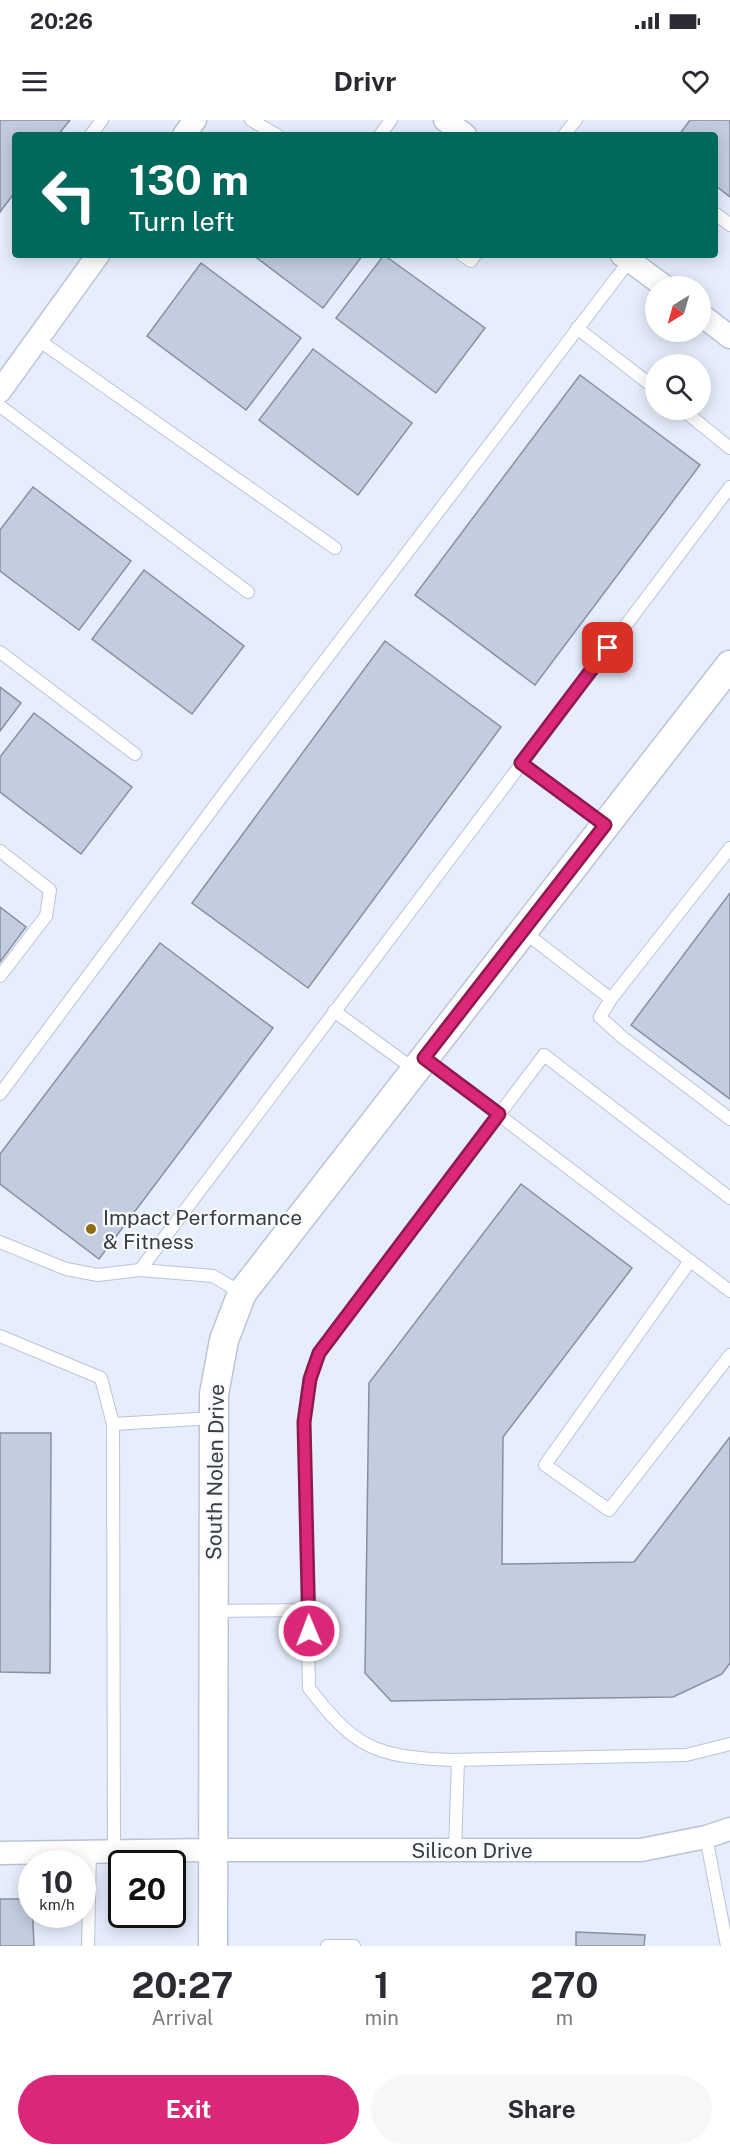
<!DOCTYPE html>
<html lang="en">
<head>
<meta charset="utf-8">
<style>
	body { margin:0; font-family:"Public Sans",sans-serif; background:#f7f7f7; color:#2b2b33; height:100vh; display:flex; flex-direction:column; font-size:22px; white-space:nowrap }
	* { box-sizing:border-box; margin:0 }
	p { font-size:20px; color:#7c7c81 }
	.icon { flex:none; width:33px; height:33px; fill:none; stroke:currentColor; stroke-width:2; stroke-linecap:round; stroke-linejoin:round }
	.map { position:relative; height:1826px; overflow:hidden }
	.side { display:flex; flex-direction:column; background:#fff; flex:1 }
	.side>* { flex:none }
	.banner { position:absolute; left:12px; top:12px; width:706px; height:126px; border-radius:6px; box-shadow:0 3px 15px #0003; background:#00695c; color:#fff; overflow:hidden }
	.needle { width:39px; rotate:217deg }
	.buttons { position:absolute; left:645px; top:156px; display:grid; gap:12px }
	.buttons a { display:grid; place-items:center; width:66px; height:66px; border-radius:50%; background:#fff; box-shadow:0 3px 15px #0003; font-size:30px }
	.speed { position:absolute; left:18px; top:1730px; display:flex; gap:12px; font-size:30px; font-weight:700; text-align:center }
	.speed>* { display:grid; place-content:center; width:78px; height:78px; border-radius:50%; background:#fff; box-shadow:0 3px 15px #0003; line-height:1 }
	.speed small { font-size:15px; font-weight:400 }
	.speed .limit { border:3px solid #111; border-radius:9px; background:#fff; color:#111 }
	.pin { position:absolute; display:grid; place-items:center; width:51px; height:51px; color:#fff; margin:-26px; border-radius:12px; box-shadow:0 3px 9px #0006 }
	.me { position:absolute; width:66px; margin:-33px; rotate:359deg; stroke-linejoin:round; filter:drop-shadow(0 0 4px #0008) }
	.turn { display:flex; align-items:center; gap:21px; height:126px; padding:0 18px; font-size:27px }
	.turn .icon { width:78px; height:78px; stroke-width:2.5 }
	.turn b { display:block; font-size:42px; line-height:51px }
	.eta { display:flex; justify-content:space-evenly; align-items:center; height:102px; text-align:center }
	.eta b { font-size:36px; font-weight:700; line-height:42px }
	.action { display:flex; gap:12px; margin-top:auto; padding:12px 18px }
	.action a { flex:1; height:69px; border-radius:36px; background:#db2777; color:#fff; font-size:24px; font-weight:700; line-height:69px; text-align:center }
	.action a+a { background:#f7f7f7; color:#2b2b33 }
	.status { display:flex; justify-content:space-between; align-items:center; height:42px; padding:0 30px; background:#fff; direction:ltr }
	.status svg { height:16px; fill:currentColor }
	header { display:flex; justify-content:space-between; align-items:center; height:78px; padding:0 18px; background:#fff; font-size:27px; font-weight:700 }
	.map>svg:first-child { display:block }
</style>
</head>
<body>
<div class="status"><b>20:26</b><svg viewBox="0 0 49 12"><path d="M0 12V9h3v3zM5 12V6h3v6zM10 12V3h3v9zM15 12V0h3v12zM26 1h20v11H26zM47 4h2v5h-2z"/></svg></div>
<header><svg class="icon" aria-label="menu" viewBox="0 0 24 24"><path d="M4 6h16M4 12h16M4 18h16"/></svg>Drivr<svg class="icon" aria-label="heart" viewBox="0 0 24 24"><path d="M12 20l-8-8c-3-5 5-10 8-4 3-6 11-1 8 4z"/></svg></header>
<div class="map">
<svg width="730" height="1826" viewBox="0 0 730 1826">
	<rect width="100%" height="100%" fill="#e6edfc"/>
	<path fill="#c4cddf" stroke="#8790a1" stroke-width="1.5" d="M0,0h70l-12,15h-43v57l-15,20z
		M690,0h40v77l-14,-11v-51h-37z
		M253,135h110l-40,53z
		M384,135l101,73 -49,65 -100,-75z
		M201,143l100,75 -55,72 -99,-74z
		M313,229l99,74 -54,72 -99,-75z
		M580,255l120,90 -165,220 -120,-90z
		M33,367l98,74 -52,69 -79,-59v-41z
		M144,450l100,76 -52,68 -100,-75z
		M385,521l116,86 -193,261 -116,-85z
		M0,567l21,16 -21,28z
		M34,593l98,74 -51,67 -81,-62v-35z
		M730,773v206l-99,-74z
		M0,787l26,20 -26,35z
		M160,823l113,85 -174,231 -99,-75v-30z
		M521,1064l111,84 -129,169 -1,127 132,-2 96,-125v226l-8,11 -49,23 -282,4 -26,-28 4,-290z
		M0,1313h51l-1,240 -50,-1z
		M0,1779h32l2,47h-34z
		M576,1812l69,3 -1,11h-68z"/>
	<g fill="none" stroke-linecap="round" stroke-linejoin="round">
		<g stroke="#bbc4d7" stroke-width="14">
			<path id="service" d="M251,0l26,15
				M91,15l11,-15
				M380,15l11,-15
				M564,15l12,-15
				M716,94l14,11
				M462,135l9,6 4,-6
				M577,208l79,61
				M37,219l298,209
				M0,286l248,186
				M683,290l47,38
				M0,532l135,102
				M521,643l84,62
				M0,731l50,39 -4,26 -46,60
				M523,811l88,68 -11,18 22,20 108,82
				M611,879l119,-151
				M334,891l81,59
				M424,938l306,233
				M0,974l237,-318 393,-516
				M730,1078l-186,-143 -225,298 -9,26 -6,43 5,266c46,60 66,69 143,72l234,-5 44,-11
				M0,1122l66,27 32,6 42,-5 73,6 29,17
				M690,1141l-145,204 64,45 121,-155
				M140,1150l590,-783
				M0,1216l101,42 12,46 101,-6
				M113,1304l1,427
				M214,1491l95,-1
				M706,1717l21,109
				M455,1730l3,-90
				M88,1826l2,-94
				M327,1826h27"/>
		</g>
		<g stroke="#bbc4d7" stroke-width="25">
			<path id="minor" d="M445,0l20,15
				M184,15l11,-15
				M622,135l42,31
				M700,194l30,23
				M0,271l98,-136
				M0,1733l211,-3h430l65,-13 24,-8"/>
		</g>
		<g stroke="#bbc4d7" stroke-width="31">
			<path id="tertiary" d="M213,1826l1,-552 10,-54 18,-47 488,-628"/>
		</g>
		<use href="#service" stroke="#fff" stroke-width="12"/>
		<use href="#minor" stroke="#fff" stroke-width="22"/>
		<use href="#tertiary" stroke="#fff" stroke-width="28"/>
	</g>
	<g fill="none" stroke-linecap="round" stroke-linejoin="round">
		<g stroke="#8e194d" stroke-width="15">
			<path id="route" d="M309,1511l-5,-209 6,-43 9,-26 180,-239 -75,-56 181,-233 -84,-62 87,-115"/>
		</g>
		<use href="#route" stroke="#db2777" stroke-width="10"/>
	</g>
	<circle fill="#8f6c11" stroke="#f8fafe" stroke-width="2" cx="91" cy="1109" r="6"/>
	<g text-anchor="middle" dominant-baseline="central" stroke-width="4.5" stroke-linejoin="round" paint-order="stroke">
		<g font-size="21" fill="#393d44" stroke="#f8fafe" text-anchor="start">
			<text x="103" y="1097">Impact Performance<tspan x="103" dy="24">&amp; Fitness</tspan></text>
		</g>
		<g font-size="21" fill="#393d44" stroke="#f8fafe">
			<text transform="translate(215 1352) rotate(-89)">South Nolen Drive</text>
			<text x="472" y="1730">Silicon Drive</text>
		</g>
	</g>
</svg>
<div class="buttons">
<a><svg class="needle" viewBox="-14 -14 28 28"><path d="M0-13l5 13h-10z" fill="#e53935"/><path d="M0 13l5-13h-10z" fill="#7c7c81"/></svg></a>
<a><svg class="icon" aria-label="search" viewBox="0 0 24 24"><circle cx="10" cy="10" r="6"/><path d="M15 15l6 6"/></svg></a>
</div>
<div class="speed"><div>10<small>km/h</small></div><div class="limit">20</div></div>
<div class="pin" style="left:608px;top:528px;background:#d93025"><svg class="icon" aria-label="arrive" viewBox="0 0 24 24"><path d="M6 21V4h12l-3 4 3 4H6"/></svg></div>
<svg class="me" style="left:309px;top:1511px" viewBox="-20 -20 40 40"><circle r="17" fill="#db2777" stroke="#fff" stroke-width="3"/><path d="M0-11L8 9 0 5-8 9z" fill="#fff"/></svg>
<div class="banner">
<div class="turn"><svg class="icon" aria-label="left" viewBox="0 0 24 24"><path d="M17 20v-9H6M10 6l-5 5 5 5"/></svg><div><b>130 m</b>Turn left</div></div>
</div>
</div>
<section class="side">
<div class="eta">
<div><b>20:27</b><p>Arrival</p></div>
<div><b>1</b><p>min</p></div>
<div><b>270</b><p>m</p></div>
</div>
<div class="action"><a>Exit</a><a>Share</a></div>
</section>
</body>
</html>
